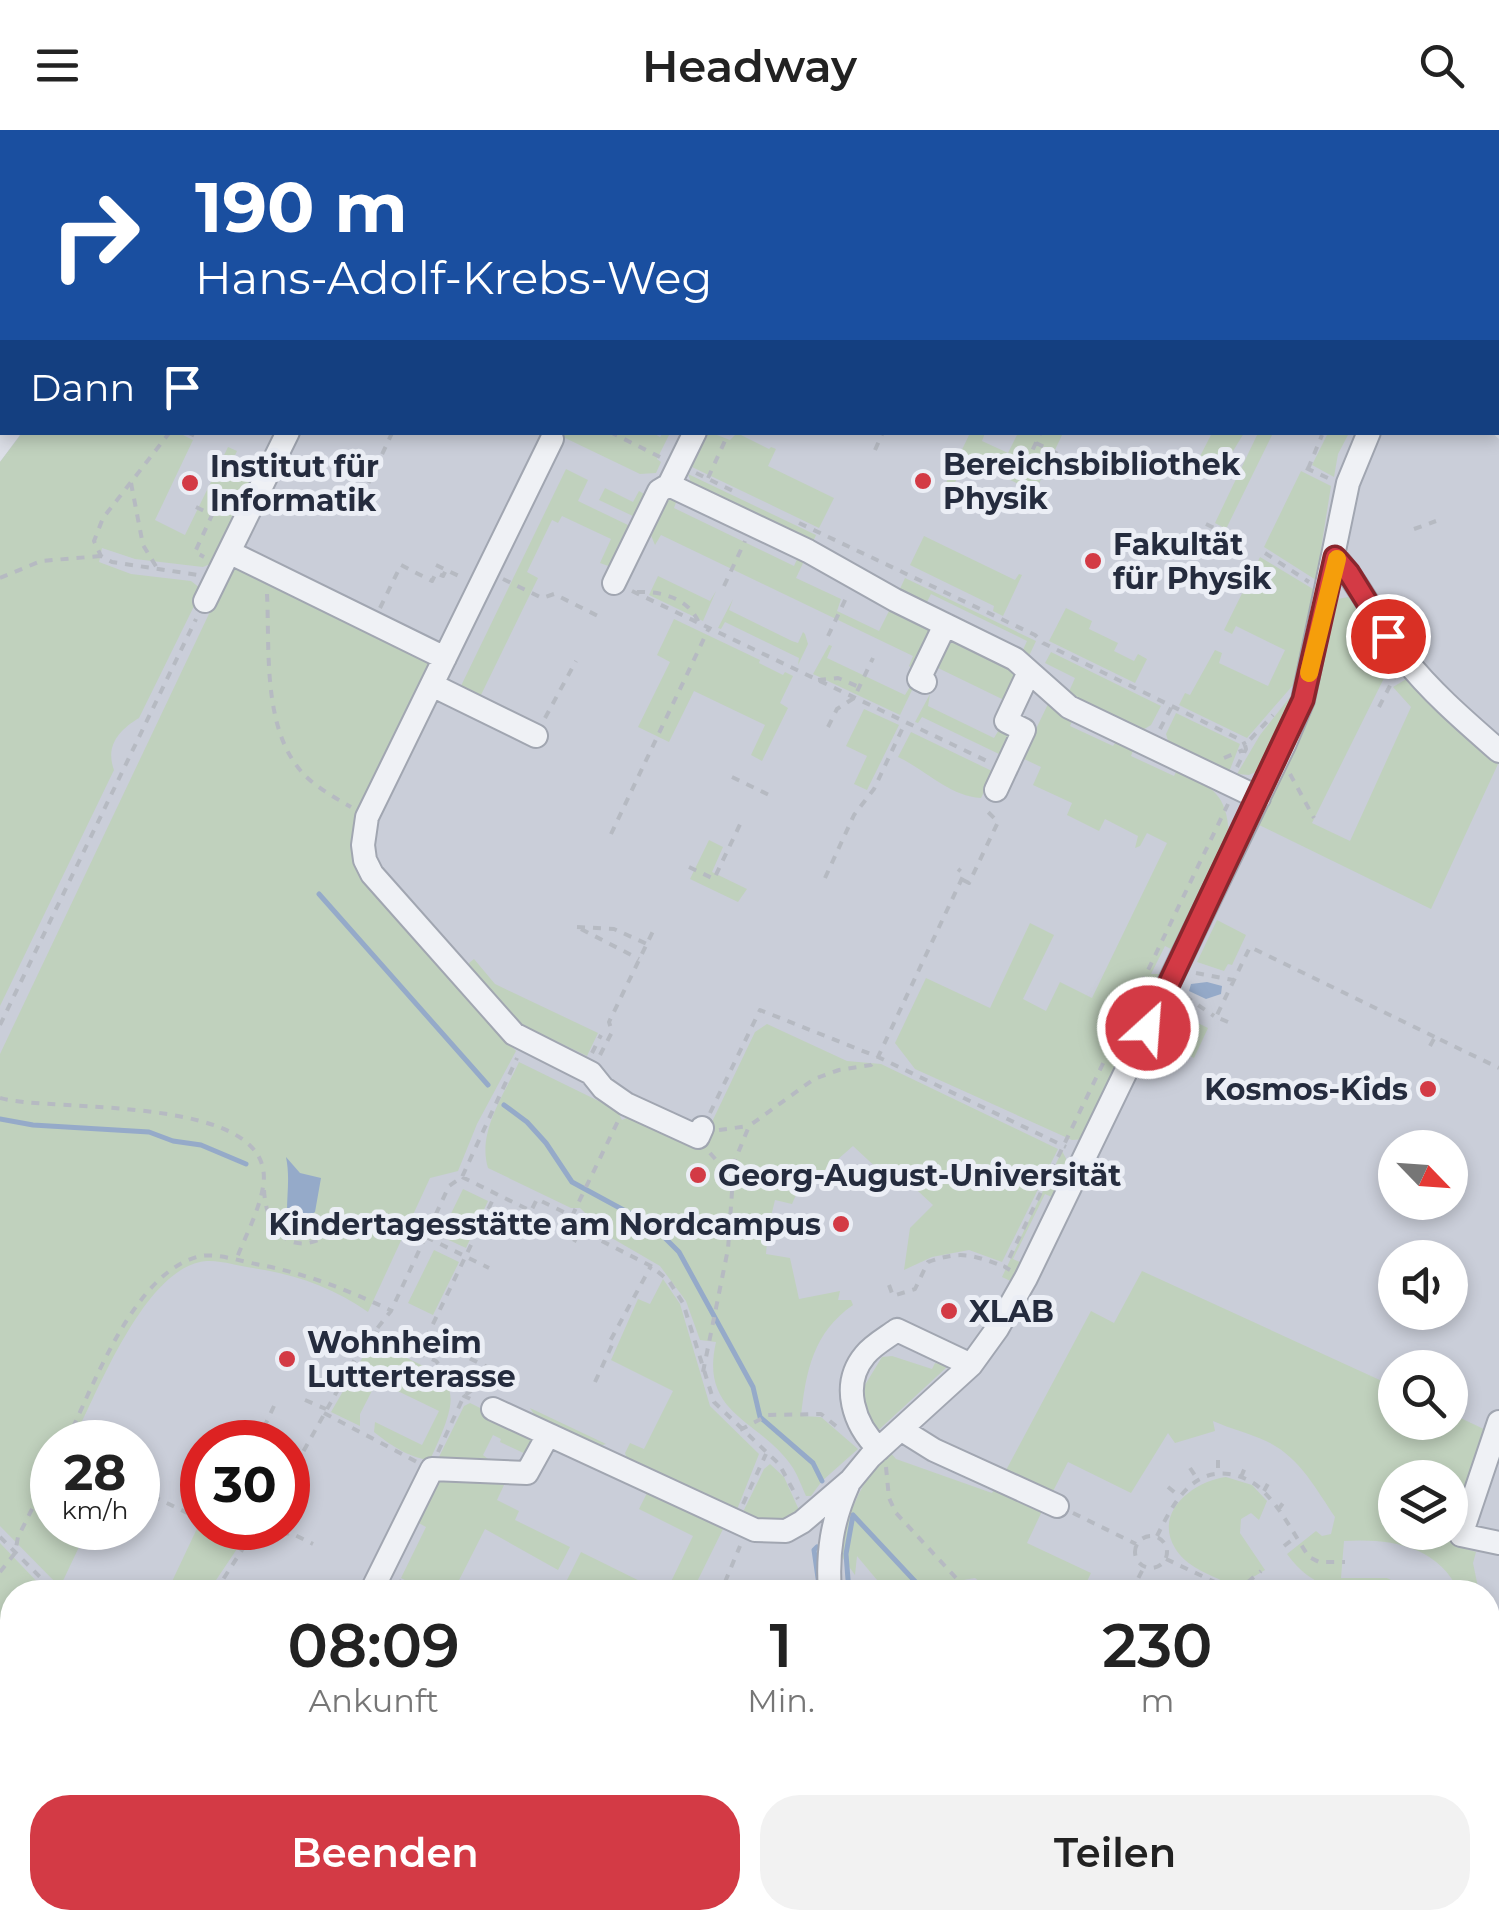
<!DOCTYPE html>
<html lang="de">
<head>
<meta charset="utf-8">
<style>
	body { margin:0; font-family:Montserrat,sans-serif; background:#f2f2f2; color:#222; height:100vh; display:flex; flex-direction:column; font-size:38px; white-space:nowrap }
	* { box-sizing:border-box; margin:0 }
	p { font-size:32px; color:#767676 }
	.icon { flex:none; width:55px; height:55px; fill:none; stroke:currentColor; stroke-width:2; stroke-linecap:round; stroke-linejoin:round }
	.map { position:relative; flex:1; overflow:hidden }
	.sheet { position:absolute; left:0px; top:1450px; width:1500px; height:350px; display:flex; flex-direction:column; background:#fff; border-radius:40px 40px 0 0; box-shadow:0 5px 15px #0003 }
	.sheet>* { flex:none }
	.top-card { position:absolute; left:0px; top:0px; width:1500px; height:305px; box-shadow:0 5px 15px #0003; background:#1a4fa0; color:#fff; overflow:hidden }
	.needle { width:65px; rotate:115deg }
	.tools { position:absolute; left:1378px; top:1000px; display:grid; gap:20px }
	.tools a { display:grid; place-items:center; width:90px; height:90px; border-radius:50%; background:#fff; box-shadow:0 5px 15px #0003; font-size:50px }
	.speed { position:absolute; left:30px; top:1290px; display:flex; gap:20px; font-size:50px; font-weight:700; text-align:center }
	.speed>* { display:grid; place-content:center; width:130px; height:130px; border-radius:50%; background:#fff; box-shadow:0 5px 15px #0003; line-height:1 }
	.speed small { font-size:25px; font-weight:400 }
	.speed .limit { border:15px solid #d22; background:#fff; color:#111 }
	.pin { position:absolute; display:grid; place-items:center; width:85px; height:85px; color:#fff; margin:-42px; border:5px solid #fff; border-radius:50%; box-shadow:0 2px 10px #0007 }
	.me { position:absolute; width:110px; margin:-55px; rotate:26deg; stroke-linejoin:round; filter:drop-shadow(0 0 8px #0008) }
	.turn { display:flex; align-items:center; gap:35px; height:210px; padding:0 30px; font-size:45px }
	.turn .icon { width:130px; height:130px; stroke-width:2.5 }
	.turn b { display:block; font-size:70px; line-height:85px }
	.then { display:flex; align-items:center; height:95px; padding:0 30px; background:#0003; gap:20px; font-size:38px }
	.eta { display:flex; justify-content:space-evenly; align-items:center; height:170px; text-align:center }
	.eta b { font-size:60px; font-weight:600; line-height:70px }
	.primary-button { display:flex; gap:20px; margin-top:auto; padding:20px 30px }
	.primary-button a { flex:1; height:115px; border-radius:40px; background:#d33a45; color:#fff; font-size:40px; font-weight:600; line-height:115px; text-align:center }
	.primary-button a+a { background:#f2f2f2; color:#222 }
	header { display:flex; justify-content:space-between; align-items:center; height:130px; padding:0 30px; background:#fff; font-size:45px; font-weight:600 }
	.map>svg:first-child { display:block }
</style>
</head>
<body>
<header><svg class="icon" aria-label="menu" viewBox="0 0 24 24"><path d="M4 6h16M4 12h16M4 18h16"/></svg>Headway<svg class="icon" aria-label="search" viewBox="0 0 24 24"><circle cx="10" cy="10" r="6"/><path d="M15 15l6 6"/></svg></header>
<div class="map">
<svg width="1499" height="1800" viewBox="0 0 1499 1800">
	<rect width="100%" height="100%" fill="#dcdfe7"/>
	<path fill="#caced9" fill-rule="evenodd" d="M246,0h878l3,2h-882z
		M22,302h1469l8,7v1491h-1499l12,-13 1476,1v-326h-1441l-47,-48v-1082zM1395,1018h55v54h-55zM1395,1128h55v54h-55zM1395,1238h55v54h-55zM52,1312h86v86h-86zM202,1312h86v86h-86zM1395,1348h55v54h-55z"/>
	<path fill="#c0d1bd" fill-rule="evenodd" d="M861,0h313l3,2h-318z
		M1290,0h209v92l-1,2v-92z
		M563,302h88l9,5 3,-4h7l-13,26 4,3 -5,11 -16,1 -79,-38z
		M709,302l21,8 7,-7 32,16 2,-2 5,2 -8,17 66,32 -15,30 -127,-61z
		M22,303h157l14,7 -38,80 30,15 43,-88 9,4 -7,15 22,11 -42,87 -7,3 -68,-8 -33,-11 -3,14 32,12 60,7 9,7 -2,10 -59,120c-20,12 -34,28 -25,52l-114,236v-544z
		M970,303h15l-3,8 26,12 10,-20h45l-28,59 -69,-33 -15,32 -7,-4z
		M1212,303h32l-14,23 -22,13 -12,-5z
		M1258,303h15l-47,96 -11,-6z
		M1328,303h21l-11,21 -4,23 -22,-12z
		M566,339l22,11 -10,21 52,25 -19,41 -11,-4 11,-24 -49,-23 -4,7 -6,-3 -25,52 11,6 -59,121 -20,-9z
		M1301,341l30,15 -15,94 -52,-33z
		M688,344l128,61 -4,9 -120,-58z
		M605,358l28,14 6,-11 7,4 -11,22 -36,-17z
		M667,366l11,1 -4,11 120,58 5,-11 6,4 -9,19 45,21 -4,12 42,20 12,-24 42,20 -19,42 -5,-3 4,-10 -252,-121 -6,10 -5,-12z
		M924,406l91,44 4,-6 3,1 -19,41 -10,-5 1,-5 -84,-41z
		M1260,427l53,32 -13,83 -6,12 -47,54 -68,-33 6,-12 5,2 25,-45 7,3 -3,10 49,23 17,-36 -49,-24 -4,8 -8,-4z
		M239,436l195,97 -14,32 -60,176 76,92 80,88 -39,73 -19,47 -28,7 -62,134c-34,-24 -73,-38 -115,-44 -15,-2 -38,-10 -53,-6 -56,12 -100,124 -124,172l18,8h-42v86h36l-28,59 -60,-61v-472l226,-476z
		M658,446l52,25 6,-10 -13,30 -54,-26z
		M905,448l131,63 -7,15 -7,-4 5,-11 -8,-4 -88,-43 -6,12 -27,-13z
		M1348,467l5,3 39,62 -80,161 38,18 61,-134 -18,-20 15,-9 90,86 -67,145 -174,-85c26,-59 57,-118 71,-181 3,-15 0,-32 10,-44z
		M733,469l-4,11 63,31 6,2 5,-11 2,2 3,10 -10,21 1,-7 -74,-36 -4,7 -3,-1z
		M1066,478l26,13 -3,8 29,14 -4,8 20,10 4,-7 9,5 -12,24 -86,-42z
		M674,489l86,41 -1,3 24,12 2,-3 8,4 -13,27 8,5 -26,53 -11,-6 14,-30 -71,-34 -25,51 -31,-15 32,-65 -13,-7z
		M946,508l73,31 -15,31 -68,-33z
		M829,515l3,1 -5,12 78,37 6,-10 2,3 -13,27 -87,-41z
		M1051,522l110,54 -10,19 -10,6 -74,-35 8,-18 -30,-15z
		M1298,557l-36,82 -13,6 -12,-1 23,-39z
		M930,564l-2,12 66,32 6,-10 7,5 2,7 -11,22 1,-8 -77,-37 -4,6 -3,-1z
		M1048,574l26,13 -4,9 43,20 4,-6 17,8 -3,8 43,20 4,-8c34,20 49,25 51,67l-54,116 -10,-5 -14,28h13l-79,165 -13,1 -157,-71 -20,-26 31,-65 64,30 40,-85 24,12 -31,64 23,12 14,-29 32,16 75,-155 -20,-10 -7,13 -5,2 3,-12 -33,-17 -6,12 -32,-16 5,-12 -39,-18 8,-18 -19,-9z
		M864,579l35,16 -32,65 -13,-6 13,-28 -21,-10z
		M1176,583l64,31 -11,28 -60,-28 -3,-10z
		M911,602l83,40 -13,26c-32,-2 -55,-28 -83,-41z
		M709,710l14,7 -11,25 35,17 -9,13 -48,-23z
		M1217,790l29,15 -14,30 -4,-1 -4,7 -27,-9z
		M474,829l21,25 103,49 -11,23 -52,-25 -3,5 -14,-8 -49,-56v-9z
		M1182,881l9,4 -1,4 18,9 -14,30 -22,-11 -12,25 -11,-5 11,-21 4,1z
		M767,894l80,37 34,3 177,85 -56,113 -33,-12 -37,7 -28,13 6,-42 23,-23 -42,-39 -10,6 -28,-26 -16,14 -8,16 -22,-6 -15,34 -17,-4 -7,29 -2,25 24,4 9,41 41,-8 -2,9h13l2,5c-40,28 -47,66 -52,111l20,1 37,32 -36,32 -11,15h-5c-4,-9 -8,-20 -13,-28 -32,-49 -94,-52 -77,-126l-16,-2 -14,-39 -26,-35 -50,-29 -30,-29h-9l-83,-40c-11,-36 16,-73 31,-106l98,48 5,10 9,-4 68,33 56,-117z
		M1062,1021l9,17 -15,31 -11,-5 -32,65 11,5 -9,19 -13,-6z
		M463,1059l25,12 -22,47 -26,-12z
		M434,1120l25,12 -26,53 -25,-12z
		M1142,1141l253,116v35h55v-9l40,19 -36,113 22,7 -3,11 6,29h-20c-20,-46 -69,-54 -115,-51l-3,37h46l29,14c-52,0 -95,9 -129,-38l29,-23 6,5 9,-2 4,-17c-19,-28 -36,-61 -69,-76 -17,-8 -35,-12 -53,-20l2,10 -40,12 -7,-10 -37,60 -63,-31 -18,35 -46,-23 87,-163 23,12zM1395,1348h55v54h-55z
		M663,1149l17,25 30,102 49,48 -23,58 -109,-53 -2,-6 5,-10 14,6 29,-58 -62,-31 27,-61 12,5z
		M380,1215c73,36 89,32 50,115 -21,-2 -41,-16 -56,-28l1,-10 47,23 17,-34 -62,-30 -17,33v12l-29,-14 37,-64z
		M892,1226l40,13 3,-6 13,3 -77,71 -11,-44 22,-36z
		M470,1273l61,30 3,4 -4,19 -30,-14 1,-3 -8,-4 -10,20 5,4 -3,5 -48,-3 27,-55z
		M530,1278l76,36 -10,3 -59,-28z
		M889,1321l7,8 96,34 5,-8 47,22 -17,36 64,30 -9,19h-89l-18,-14 -11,2 11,12h-88l-30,-36 -2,19 -13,-18c3,-43 19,-75 47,-106z
		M770,1334l14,13 15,33c-20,17 -34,14 -57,4l22,-45z
		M1226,1347l26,8 15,16 -8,19 -8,-7 -10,6 -1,14 25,37 -25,15 -8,-4 -5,2c-18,-9 -41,-16 -52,-35 -22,-36 19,-67 51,-71z
		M439,1348l58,4 7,3 -7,15 22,11 -4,9 55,27 -12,23 -73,-41 -32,63h-10l-24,-11 -3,5 -15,-8 25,-51 -11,-6z
		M649,1359l76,36 -33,67h-26l27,-56 -54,-27z
		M202,1388v10h22l21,9 -37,55h-41z
		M0,1413l47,49h-35v325l-12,12z
		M581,1422l81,40h-101z
		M1051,1788h95l-7,12h-92z"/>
	<path fill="#95aac9" d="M1207,852l15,4 -1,8 -15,5 -17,-8 2,-7z
		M286,1027l14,16 21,5 -6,34 -13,8 -15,-9c0,-18 3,-35 -1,-54z"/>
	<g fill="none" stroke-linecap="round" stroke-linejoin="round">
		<path stroke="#95aac9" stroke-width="5" d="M319,764l169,191
			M504,975l23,17 19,21 26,39 81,44 26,26 74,135 7,30 53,46 9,18
			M0,989l33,6 116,7 24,9 28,4 45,19
			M853,1385l72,77
			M817,1417l-3,3 5,35
			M849,1462l-3,-38 7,-39
			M712,1800l6,-12
			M1063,1800l4,-12"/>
		<g stroke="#a1a6b1" stroke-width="26">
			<path id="minor" d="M58,0l6,2
				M1228,0l3,2
				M1277,0l3,2
				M561,2l1,-2
				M844,2l2,-2
				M0,100l2,-3
				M1498,113l1,-2
				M1498,141l1,-2
				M1498,190l1,1
				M1498,231l1,1
				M552,309l-185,378 -4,28 2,15 7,14 142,160 77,39 12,15 23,16 72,33 4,-9
				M669,355l139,66 87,49 120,59 54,48 190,91
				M669,355l26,-53
				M229,422l59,-120
				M1335,427c28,31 44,70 70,102 27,34 61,63 94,92
				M614,453l45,-92 10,-6
				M205,471l24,-49 216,106
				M925,552l-6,-3 26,-54
				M432,555l104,51
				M996,660l28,-60 -18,-9 23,-49
				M493,1279l262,121 31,1 16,-9 49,-42 19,-23 101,-92 26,-36 29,-51 259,-535 18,-43 45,-217 21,-51
				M1499,1292l-38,113 38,8
				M902,1300l32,20 123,56
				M879,1319c-25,-24 -39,-64 -14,-94 8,-10 21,-17 32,-25l74,35
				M371,1462l61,-123 95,4 21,-38
				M830,1462c-3,-39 2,-71 18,-107
				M1488,1693l11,5
				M533,1788l25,12
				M1149,1792l18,8
				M19,1800l12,-12
				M698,1800l6,-12"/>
		</g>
		<g stroke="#9ba3b3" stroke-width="31">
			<path id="major" d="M192,2l2,-2
				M0,265l2,-4"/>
		</g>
		<path stroke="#b6bac2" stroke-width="4" stroke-dasharray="8 8" stroke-linecap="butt" d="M790,0l5,2
			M1186,0l2,2
			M160,2l2,-2
			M220,2l2,-2
			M335,2l1,-2
			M531,2l3,-2
			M636,2l1,-2
			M815,2l1,-2
			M1387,2l2,-2
			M1481,2l1,-2
			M0,33l2,1
			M0,128l2,1
			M0,229l2,-4
			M1498,274l1,2
			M0,296l2,-4
			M170,302l-67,86 -9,23 7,15 11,6 86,13
			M187,302l8,4
			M610,302l50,25
			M1036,313l42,21
			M875,320l8,-18
			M1026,334l15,-32
			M1306,338l24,11
			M1308,339l14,-34
			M696,343l41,20
			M708,348l21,-46
			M131,353l12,62 14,23
			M196,377l16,8 -17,37 9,5
			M355,382l37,-79
			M799,393l236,112 8,8 200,98 2,4
			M1206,394l21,10
			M1414,399l22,-8
			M1265,423l44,29
			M436,435l27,13
			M0,448l41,-17 60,-5
			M503,449l39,19 12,-4 44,22
			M724,456l21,-45
			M632,461l357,171
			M637,462c26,-1 52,7 62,31
			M267,464c3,58 -6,145 44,187 12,10 26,18 40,26
			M380,478l21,-43 31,16 4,-8 7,3 3,-6
			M828,506l19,-40
			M818,550l20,-2 21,9
			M1379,577l16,-31
			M545,588l31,-57
			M828,597l9,-18 17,-11 19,-40
			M1160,599l12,-23
			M1224,628l19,-8
			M1237,637l9,-18 -1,-4 28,-30
			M1290,644l24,44
			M732,647l37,18
			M611,704l98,-206
			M689,737l25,12 29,-61
			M825,748l29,-63 20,-26 31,-66
			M963,750l6,3 29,-61 -12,-12
			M577,797l37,2 33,15
			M581,799l58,30
			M1196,843l37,7
			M1185,866l29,20
			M1228,892l-12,-5 34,-70 185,90
			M0,895l196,-406
			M1430,916l5,-9 64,31
			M592,923l9,-18
			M600,925l12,-23 -3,-10 46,-95
			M0,968c50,15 280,-6 263,89 -4,24 -18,50 -27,73
			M710,983l50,-103 118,47 188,90
			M719,1000l30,-4
			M710,1023l20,23
			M462,1047l69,34 6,-12 47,23 -4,8 71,36 18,15 14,22 31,99 65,62 19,35
			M264,1060c2,37 23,67 61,47l3,-22
			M572,1086l46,-95
			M426,1107l63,31
			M574,1112l6,-12
			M1010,1140l-5,-3 223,-463
			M889,1155l4,11 22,-7 13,-27c34,-12 45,-7 77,5
			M374,1202l62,29 28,35 11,5
			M427,1207l70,35
			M419,1223l77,-160
			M703,1242l25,-123 6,-86 15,-37 65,-47 25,-9 32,-5 7,-8 86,-183 -6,-5
			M595,1252l17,-37 -3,-2 42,-77
			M305,1270l21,9
			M324,1283l93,49
			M740,1300l28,-15 53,-1 20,16
			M66,1312c27,-54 68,-172 135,-186 17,-3 42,6 60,9 46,9 87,25 129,45
			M257,1312l17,-36
			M438,1322l26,-56 38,-28
			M1218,1330v14
			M886,1337l3,31 7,15 73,79
			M1190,1338l8,12
			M1241,1347l6,-14
			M288,1349l72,-129 31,-39 58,-125 13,-9 55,-119
			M1168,1357l11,9
			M138,1359l64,31
			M1264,1361l7,-13
			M743,1374l23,-50
			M1278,1380l8,-11
			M1073,1383l63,31
			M220,1398l28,12 43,-7 22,11
			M1135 1422a16 16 0 1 1 32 0a16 16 0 1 1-32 0Z
			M1157,1406c15,-30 33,-67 72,-62 13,2 26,8 35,18 18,18 31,44 45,65l10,5h26
			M0,1407l55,55
			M1284,1416l12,-9
			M1166,1429l70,33
			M0,1442l15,-19 3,-16 34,-68
			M399,1451l22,11
			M725,1452l15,-36
			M215,1462l41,-64
			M1131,1462l13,-25
			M1223,1462l9,-10 10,5 19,-16
			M1247,1462l22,-9
			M0,1742l12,-4
			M374,1788l23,12"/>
		<use href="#minor" stroke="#eff1f5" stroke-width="22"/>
		<use href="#major" stroke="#fff" stroke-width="28"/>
	</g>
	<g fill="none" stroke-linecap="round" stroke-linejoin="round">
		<g stroke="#89262d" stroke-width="25">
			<path id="route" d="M1148,898l155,-328 32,-143 14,16 39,63"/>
		</g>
		<use href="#route" stroke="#d33a45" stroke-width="18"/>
		<path stroke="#f59e0b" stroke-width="18" d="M1309,543l28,-114"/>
	</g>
	<g fill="#d33a45" stroke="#ebeef5" stroke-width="4">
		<circle cx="923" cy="351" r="10"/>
		<circle cx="190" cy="353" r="10"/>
		<circle cx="1093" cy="431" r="10"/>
		<circle cx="1428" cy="959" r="10"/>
		<circle cx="698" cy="1045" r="10"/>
		<circle cx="841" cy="1094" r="10"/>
		<circle cx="949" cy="1181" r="10"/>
		<circle cx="287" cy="1229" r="10"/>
	</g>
	<g text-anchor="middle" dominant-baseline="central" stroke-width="10" stroke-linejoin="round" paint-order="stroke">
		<g font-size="30" font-weight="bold" fill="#252c3e" stroke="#ebeef5" text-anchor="start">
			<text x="943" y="334">Bereichsbibliothek<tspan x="943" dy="34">Physik</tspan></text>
			<text x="210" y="336">Institut für<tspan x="210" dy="34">Informatik</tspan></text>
			<text x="1113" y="414">Fakultät<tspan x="1113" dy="34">für Physik</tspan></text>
			<text x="1408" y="959" text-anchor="end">Kosmos-Kids</text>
			<text x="718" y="1045">Georg-August-Universität</text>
			<text x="821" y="1094" text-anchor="end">Kindertagesstätte am Nordcampus</text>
			<text x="969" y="1181">XLAB</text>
			<text x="307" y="1212">Wohnheim<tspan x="307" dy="34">Lutterterasse</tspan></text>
		</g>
	</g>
</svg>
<div class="tools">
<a><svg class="needle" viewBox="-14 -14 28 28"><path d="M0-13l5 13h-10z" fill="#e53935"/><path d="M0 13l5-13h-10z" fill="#767676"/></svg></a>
<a><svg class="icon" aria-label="sound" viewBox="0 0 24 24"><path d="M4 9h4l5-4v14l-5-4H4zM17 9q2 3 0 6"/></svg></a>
<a><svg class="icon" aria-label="search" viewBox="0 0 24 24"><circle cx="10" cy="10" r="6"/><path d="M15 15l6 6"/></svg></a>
<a><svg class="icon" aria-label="layers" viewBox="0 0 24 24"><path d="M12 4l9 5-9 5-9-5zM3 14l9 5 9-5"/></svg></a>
</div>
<div class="speed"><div>28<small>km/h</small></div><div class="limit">30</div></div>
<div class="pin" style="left:1388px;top:506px;background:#d93025"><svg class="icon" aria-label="arrive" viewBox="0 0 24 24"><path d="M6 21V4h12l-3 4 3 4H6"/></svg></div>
<svg class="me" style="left:1148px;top:898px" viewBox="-20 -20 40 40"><circle r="17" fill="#d33a45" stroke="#fff" stroke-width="3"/><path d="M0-11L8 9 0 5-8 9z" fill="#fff"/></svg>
<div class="top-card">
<div class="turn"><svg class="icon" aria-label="right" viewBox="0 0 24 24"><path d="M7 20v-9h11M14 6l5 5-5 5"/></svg><div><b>190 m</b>Hans-Adolf-Krebs-Weg</div></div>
<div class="then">Dann<svg class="icon" aria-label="arrive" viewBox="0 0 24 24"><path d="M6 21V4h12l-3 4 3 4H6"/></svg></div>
</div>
<section class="sheet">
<div class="eta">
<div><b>08:09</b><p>Ankunft</p></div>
<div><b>1</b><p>Min.</p></div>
<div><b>230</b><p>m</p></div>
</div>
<div class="primary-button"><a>Beenden</a><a>Teilen</a></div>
</section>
</div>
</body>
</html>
